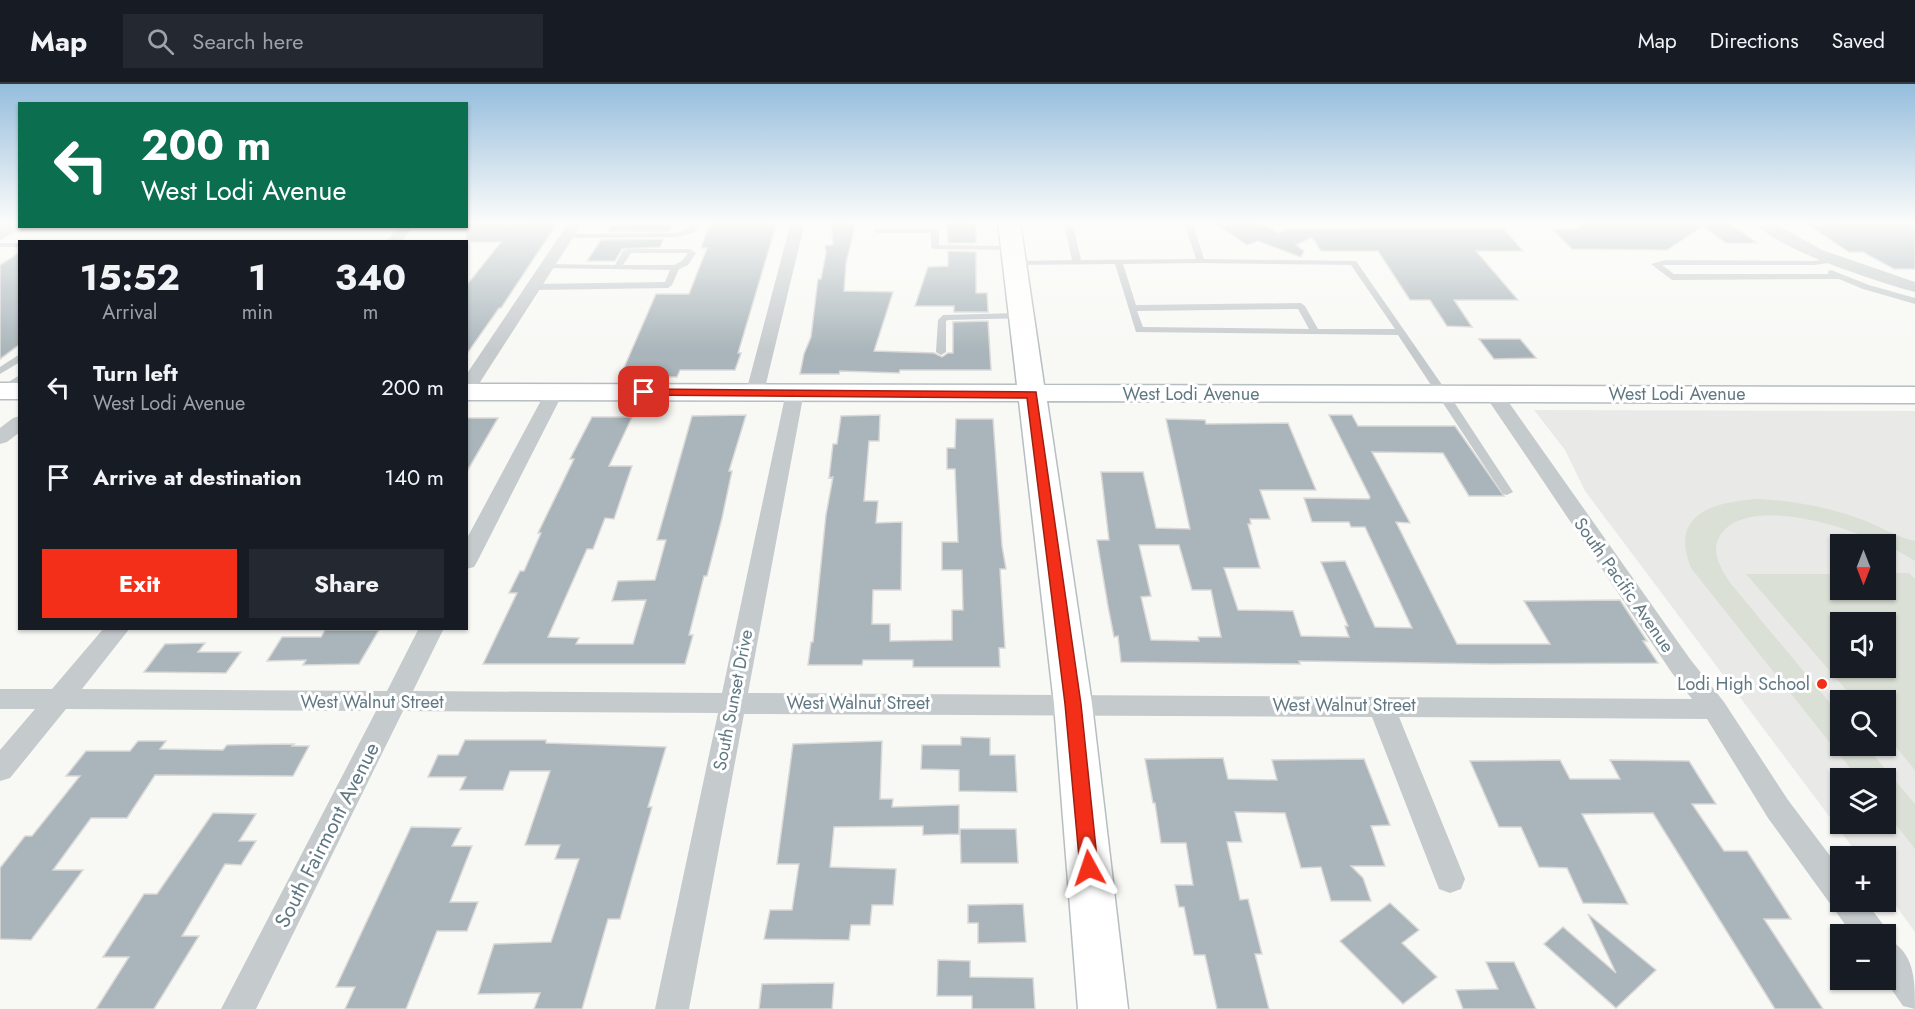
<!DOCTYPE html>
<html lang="en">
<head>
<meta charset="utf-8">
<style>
	body { margin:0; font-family:Jost,sans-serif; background:#242831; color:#f1f3f6; height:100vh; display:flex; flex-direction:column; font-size:22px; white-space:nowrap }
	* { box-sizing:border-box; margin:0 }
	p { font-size:20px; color:#9ea1a6 }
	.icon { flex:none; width:33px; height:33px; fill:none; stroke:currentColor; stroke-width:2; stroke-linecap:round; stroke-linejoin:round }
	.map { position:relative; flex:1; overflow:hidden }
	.details { position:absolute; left:18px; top:156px; width:450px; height:390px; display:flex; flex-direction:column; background:#171b24; border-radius:0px; box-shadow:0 2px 4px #0004 }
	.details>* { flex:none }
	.top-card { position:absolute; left:18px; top:18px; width:450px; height:126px; border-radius:0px; box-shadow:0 2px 4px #0004; background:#0b6e4f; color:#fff; overflow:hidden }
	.needle { width:39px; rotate:180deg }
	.controls { position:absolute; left:1830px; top:450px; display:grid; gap:12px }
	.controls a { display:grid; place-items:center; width:66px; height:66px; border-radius:0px; background:#171b24; box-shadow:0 2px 4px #0004; font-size:30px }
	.pin { position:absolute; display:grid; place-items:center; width:51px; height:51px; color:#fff; margin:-26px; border-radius:12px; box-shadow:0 3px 9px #0006 }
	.me { position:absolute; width:66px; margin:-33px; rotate:355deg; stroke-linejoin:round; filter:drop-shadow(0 0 4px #0008) }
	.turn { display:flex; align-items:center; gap:21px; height:126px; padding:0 24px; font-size:27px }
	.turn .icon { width:78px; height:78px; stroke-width:2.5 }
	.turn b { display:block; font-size:42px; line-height:51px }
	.eta { display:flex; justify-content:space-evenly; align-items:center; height:102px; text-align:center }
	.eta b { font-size:36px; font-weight:700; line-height:42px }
	.button { display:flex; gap:12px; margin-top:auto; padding:12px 24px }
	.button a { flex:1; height:69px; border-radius:0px; background:#f42f19; color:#fff; font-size:24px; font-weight:700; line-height:69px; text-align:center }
	.button a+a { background:#242831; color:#f1f3f6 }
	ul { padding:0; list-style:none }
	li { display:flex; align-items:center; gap:18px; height:90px; padding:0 24px }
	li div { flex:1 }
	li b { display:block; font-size:22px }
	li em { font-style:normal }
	header { display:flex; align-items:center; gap:36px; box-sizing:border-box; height:84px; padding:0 30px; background:#171b24; border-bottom:2px solid #363941 }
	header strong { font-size:28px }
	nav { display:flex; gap:33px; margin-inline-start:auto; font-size:21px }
	.search { width:420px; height:54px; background:#242831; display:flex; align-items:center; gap:15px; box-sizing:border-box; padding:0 21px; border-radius:0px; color:#9ea1a6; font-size:22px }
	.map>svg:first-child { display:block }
</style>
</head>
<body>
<header>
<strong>Map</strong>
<div class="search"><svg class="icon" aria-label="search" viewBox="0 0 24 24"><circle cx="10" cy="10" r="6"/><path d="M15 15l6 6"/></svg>Search here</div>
<nav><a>Map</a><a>Directions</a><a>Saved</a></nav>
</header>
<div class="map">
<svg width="1915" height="925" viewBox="0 0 1915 925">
	<rect width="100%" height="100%" fill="#f8f8f5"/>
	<path fill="#e9e9e8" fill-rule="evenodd" d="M1534,326l381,1v521l-29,-40v-36h-27l-274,-365 -20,-41zM1840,460h46v46h-46zM1840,538h46v46h-46zM1840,616h46v46h-46zM1840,694h46v46h-46z"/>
	<path fill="#dae0d5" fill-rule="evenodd" d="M1758,415c36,2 71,8 105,21 17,6 35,18 52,21v20c-37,-25 -160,-72 -194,-27 -12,16 0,36 10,50l109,131v31h26l49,58v45l-29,-37v-34h-28l-167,-210c-22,-54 22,-66 67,-69z
		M1886,489h23l6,6v191l-29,-35v-35h-31l-109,-126h94v16h46zM1840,538h46v46h-46z"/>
	<path fill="#a9b5ba" stroke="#dad9d7" stroke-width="1.5" fill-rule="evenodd" d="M558,138l-57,86h-2l-33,47v-69l35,-44h-35v-19z
		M710,138h67l-39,131h3l-6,17h-55l-3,7h-57l36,-83h33l18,-46h-6z
		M831,138h25l-10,41 -2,28 49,1 -19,59 60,2 8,4 6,-4h5v-31l35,-1 3,49h-91l-1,3 -59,-2 -1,3h-39l4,-20 7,-17 7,-58h3l5,-26 -1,-8h8z
		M947,138h29v21h-28z
		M1213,138h47l18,11 9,-4 216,-1 20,23h-47l42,49h-64l18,27 -25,-1 -17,-26h-20l-32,-49h-57l-9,-14 -16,8 8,6 -3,6 -43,-16 -11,4z
		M1580,138h148l29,21h-31l-23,-17 -36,24 -95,-1 -20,-20h27z
		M1804,138l111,1v46h-21l-31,-17h-14z
		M635,139h19l19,1 -4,7h-62l4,-6h23z
		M664,155l-4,8 -38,2 -7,12h-28l14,-21z
		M948,167l28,1v41h11l1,19h-34v-6h-39l13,-39 20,-1z
		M20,168v92l-20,15v-94z
		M1479,255h41l16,19 -42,1z
		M746,331l-17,56h3l-10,47 -15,58h-3l-15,59h4l-8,29h-202l34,-71h-8l11,-22h4l17,-38h-3l36,-74h-4l22,-42h40l-23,49h23l-18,53 -9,-1 -12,31h-6l-39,88 31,1 -3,6h57l13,-44 -34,1 6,-20 37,-1 11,-40h-9l35,-124z
		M880,331l-1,26h-10l-5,60h14l-2,22 26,-1 -1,68h-28l-1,34h18v17l62,-1v-30h11l-1,-40h-20v-28h16l-3,-73h-8v-21h8l1,-29h37l9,127 4,23h-6l5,79h-6l1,19h-87v-7h-50l-1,5h-54l3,-23h2l13,-127 7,-38 -4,1 4,-34h4l4,-28z
		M1329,331h23l6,11h97l49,70h-35l-26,-43 -71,-1 38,71 -14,-1 61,122h93l-26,-43 96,-1 27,41h-4l15,22 -166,1 -193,-3 1,3 -179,-2 -3,-26 -4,1 -6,-31 -11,-66h12l-8,-68h42l13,56 34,1 -24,-110 39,1 1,4 82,-1 28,67h-56l10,29h-20l1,5h-3l12,44h-36l14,42 55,1 8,25 48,1 -4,-11h3l-27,-64 24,-1 30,66 37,1 -47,-101h-14l-2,-5h-37l-8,-24 65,1 1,-2zM1139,461h40l13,45h19l10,47h-23l1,4 -48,-1 -10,-43 10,-1z
		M466,334h32l-32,55z
		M325,546h54l-20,34 -56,1 3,-5 -39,1 15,-24h39z
		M205,559l-7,9h43l-15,21 -82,-1 21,-28z
		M961,653l29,1v17h25l2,37 -58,-1v-21l-38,-1 1,-24h39z
		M465,656h81v3l120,4 -18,60h4l-32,112h-12l-26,90h-48l6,-16 -62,1 16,-50 57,-2 28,-83h-24l5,-14h-35l25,-74h-40l-7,19h-43l6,-13h-38l10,-22h20z
		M138,657h28l-6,8 63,1 4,-5 67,-1 -2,2h17l-16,30 -138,-1 -28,43h-36l-38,52h30l-52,70 -31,-1v-71l25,-32h7l48,-60h-14l20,-25h44z
		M882,657l-2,58h13l-1,8 67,-2v29l-36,1v-9l-89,1 -4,40 66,2 -3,36h-21l-2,20h-19l-2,15 -85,-1 6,-29h22l7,-46h-22l16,-120z
		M1223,674l5,21 49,1 -5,-20 92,-1 26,66 -19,1 14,40h-34l12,12 8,23h-40l-10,-34 -20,1 -16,-55 -50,-1 7,30h-15l13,58 8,-1 14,55h-7l14,55h-52l-12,-54h-11l-10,-48h-5l-4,-22h18l-7,-42h-25l-6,-40h-2l-8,-44z
		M1560,676l10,19h50l-10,-19 79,1 27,43h-24l32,47h23l44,68h-27l59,90h-48l-122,-196 -71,1 46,90 -45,-1 -16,-35 -28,-1 -18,-40h-22l-29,-66z
		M213,729l43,1 -17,27h17l-15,24 -16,-1 -43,72h17l-45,73h-58l33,-52h-26l41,-63h13z
		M411,743l50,1 -9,18h20l-22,56h28l-11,29h-30l-31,78h-61l10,-22h-19z
		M960,745h56l2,34h-57z
		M1390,819l29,27 -17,13 35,34 -34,27 -63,-63z
		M1023,820l3,38 -48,1v-20h-10v-18z
		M1588,830l68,56 -40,38 -72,-64 19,-17 53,46z
		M938,876l32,1v16l63,1 2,31h-63v-13h-35z
		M1486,878h28l22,47h-73l-7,-19 42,-1z
		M834,899l-2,26h-73l3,-25z"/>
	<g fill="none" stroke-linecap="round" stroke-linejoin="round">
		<g stroke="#b7bec2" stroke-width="3">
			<path id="secondary" d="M998,138h22l24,163 871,2v16l-868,-2 45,303 36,305h-50l-24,-305 -35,-303 -553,-1v-16l551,1z
				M0,299h20v16h-20z"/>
		</g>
		<path fill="#c5cacd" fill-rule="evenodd" d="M690,138h8l1,2 -4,8 -17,5 -112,1 -4,-2 4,-2 111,-1 12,-5z
			M1064,138h8l9,38 115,-1 -12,-37h8l12,37 152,2 100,144 57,87 -6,3 -4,-1 -105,-159 -262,-3 -21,-68 -102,1 -4,-2 4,-2 59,-1zM1201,179l150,2 44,64h-77l-13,-23 -4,-3 -165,2 -13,-41zM1298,225l11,20 -166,-2 -6,-16z
			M875,145h60l4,2v14l73,1 4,2 -4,2 -77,-1 -4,-2v-14h-53l-4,-2z
			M0,159h20v4h-20z
			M629,165h61l6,4 -8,12 -9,4 -7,16 -4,3 -134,2 -4,-3 4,-3 131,-2 5,-12 -123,-2 -4,-2 4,-2 68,1 8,-14zM631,169h57l-6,8 -8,4h-51z
			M1833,174l4,2 -1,2 -22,3h-152l12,9h154v-3l3,-1 38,15 46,13v6l-52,-15 -24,-10 -167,1 -21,-16 15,-4 148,1z
			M1020,229l4,3 -1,2 -75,2 -2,1v31l-5,3 -5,-3 2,-32 5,-5z
			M20,270v8l-20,12v-7z
			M20,291v8l-15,10 -5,1v-7z"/>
		<path fill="#c5cacd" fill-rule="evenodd" d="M569,138h14l-108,168 -2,4 -7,1v-20z
			M791,138h14l-41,170 -2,4h-14l-2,-4z
			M1755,138h17l50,28 93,32v10c-34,-9 -141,-43 -160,-70z
			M399,142h15l-13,16h-15z
			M795,302l7,2 2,4 -56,301 944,6 -20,-26c-63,-93 -125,-187 -188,-279l2,-4h14l190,269 34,43 64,98 52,69v33h26l16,21 5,11 -1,4v-4h-34l-84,-116 -61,-99 -308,-2 66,162 -4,10 -11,4 -11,-4 -4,-10 -63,-162 -628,-3 -55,295h-34l63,-296 -315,-2 -147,298h-35l155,-298 -310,-2 -56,69 -10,3v-31l35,-41h-35v-20h52l52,-61h26l-48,61 305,2 32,-63h25l-31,63 309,2 64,-301 2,-4z
			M554,303l7,2 2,4 -86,169 -3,5 -8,2v-29l79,-147 2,-4z
			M20,332v16l-13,10 -7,2v-16l13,-10z
			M1886,854c29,14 29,41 29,71l-12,-3 -18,-26z"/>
		<path fill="#c5cacd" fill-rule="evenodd" d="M7,138h13v4h5l-25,14v-14z"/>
		<use href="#secondary" fill="#fff" fill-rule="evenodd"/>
	</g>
	<linearGradient id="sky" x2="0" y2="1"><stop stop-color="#95bddd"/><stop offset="0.52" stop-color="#fcfcfa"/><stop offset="1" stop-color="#fcfcfa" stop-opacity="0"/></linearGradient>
	<rect width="1915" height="267" fill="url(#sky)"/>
	<path fill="#f42f19" stroke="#9f1f10" stroke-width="1.5" d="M644,305l392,3 45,312 17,164 -3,6 -6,2 -7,-2 -2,-6 -15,-164 -38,-306 -387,-3 -2,-3z"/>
	<circle fill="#f42f19" stroke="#fff" stroke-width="2" cx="1822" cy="600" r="6"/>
	<g text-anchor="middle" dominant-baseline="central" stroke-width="6" stroke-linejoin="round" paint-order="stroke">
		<g font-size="18" fill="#607883" stroke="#fff">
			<text x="1191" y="310">West Lodi Avenue</text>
			<text x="1677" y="310">West Lodi Avenue</text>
			<text transform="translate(1624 501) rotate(55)">South Pacific Avenue</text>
			<text transform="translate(733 616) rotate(-79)">South Sunset Drive</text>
			<text x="372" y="618">West Walnut Street</text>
			<text x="858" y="619">West Walnut Street</text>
			<text x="1344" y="621">West Walnut Street</text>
		</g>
		<g font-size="18" fill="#607883" stroke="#fff" text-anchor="end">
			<text x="1810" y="600">Lodi High School</text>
		</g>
		<g font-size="21" fill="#607883" stroke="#fff">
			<text transform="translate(327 751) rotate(-63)">South Fairmont Avenue</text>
		</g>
	</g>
</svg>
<div class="controls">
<a><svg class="needle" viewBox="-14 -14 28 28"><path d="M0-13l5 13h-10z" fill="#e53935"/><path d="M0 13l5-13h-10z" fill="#9ea1a6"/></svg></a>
<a><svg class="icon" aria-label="sound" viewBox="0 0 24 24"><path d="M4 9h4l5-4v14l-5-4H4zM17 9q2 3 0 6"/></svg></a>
<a><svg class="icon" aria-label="search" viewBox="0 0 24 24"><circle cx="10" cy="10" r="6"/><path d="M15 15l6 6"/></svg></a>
<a><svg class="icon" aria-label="layers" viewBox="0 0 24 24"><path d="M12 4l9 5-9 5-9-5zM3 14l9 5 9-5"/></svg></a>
<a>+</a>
<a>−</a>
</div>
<div class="pin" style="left:644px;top:308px;background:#d93025"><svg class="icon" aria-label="arrive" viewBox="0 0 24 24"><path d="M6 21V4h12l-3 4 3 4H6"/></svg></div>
<svg class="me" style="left:1089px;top:784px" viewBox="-20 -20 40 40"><path d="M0-17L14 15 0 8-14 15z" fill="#f42f19" stroke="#fff" stroke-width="4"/></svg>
<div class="top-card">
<div class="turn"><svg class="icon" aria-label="left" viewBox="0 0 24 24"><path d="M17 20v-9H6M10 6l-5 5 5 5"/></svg><div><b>200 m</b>West Lodi Avenue</div></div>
</div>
<section class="details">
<div class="eta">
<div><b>15:52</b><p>Arrival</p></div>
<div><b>1</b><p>min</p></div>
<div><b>340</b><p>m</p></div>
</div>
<ul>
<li><svg class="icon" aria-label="left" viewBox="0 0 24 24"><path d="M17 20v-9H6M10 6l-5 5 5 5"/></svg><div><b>Turn left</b><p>West Lodi Avenue</p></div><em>200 m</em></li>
<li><svg class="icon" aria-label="arrive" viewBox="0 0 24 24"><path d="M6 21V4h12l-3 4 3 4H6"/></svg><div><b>Arrive at destination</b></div><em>140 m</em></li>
</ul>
<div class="button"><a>Exit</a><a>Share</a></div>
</section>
</div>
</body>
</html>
